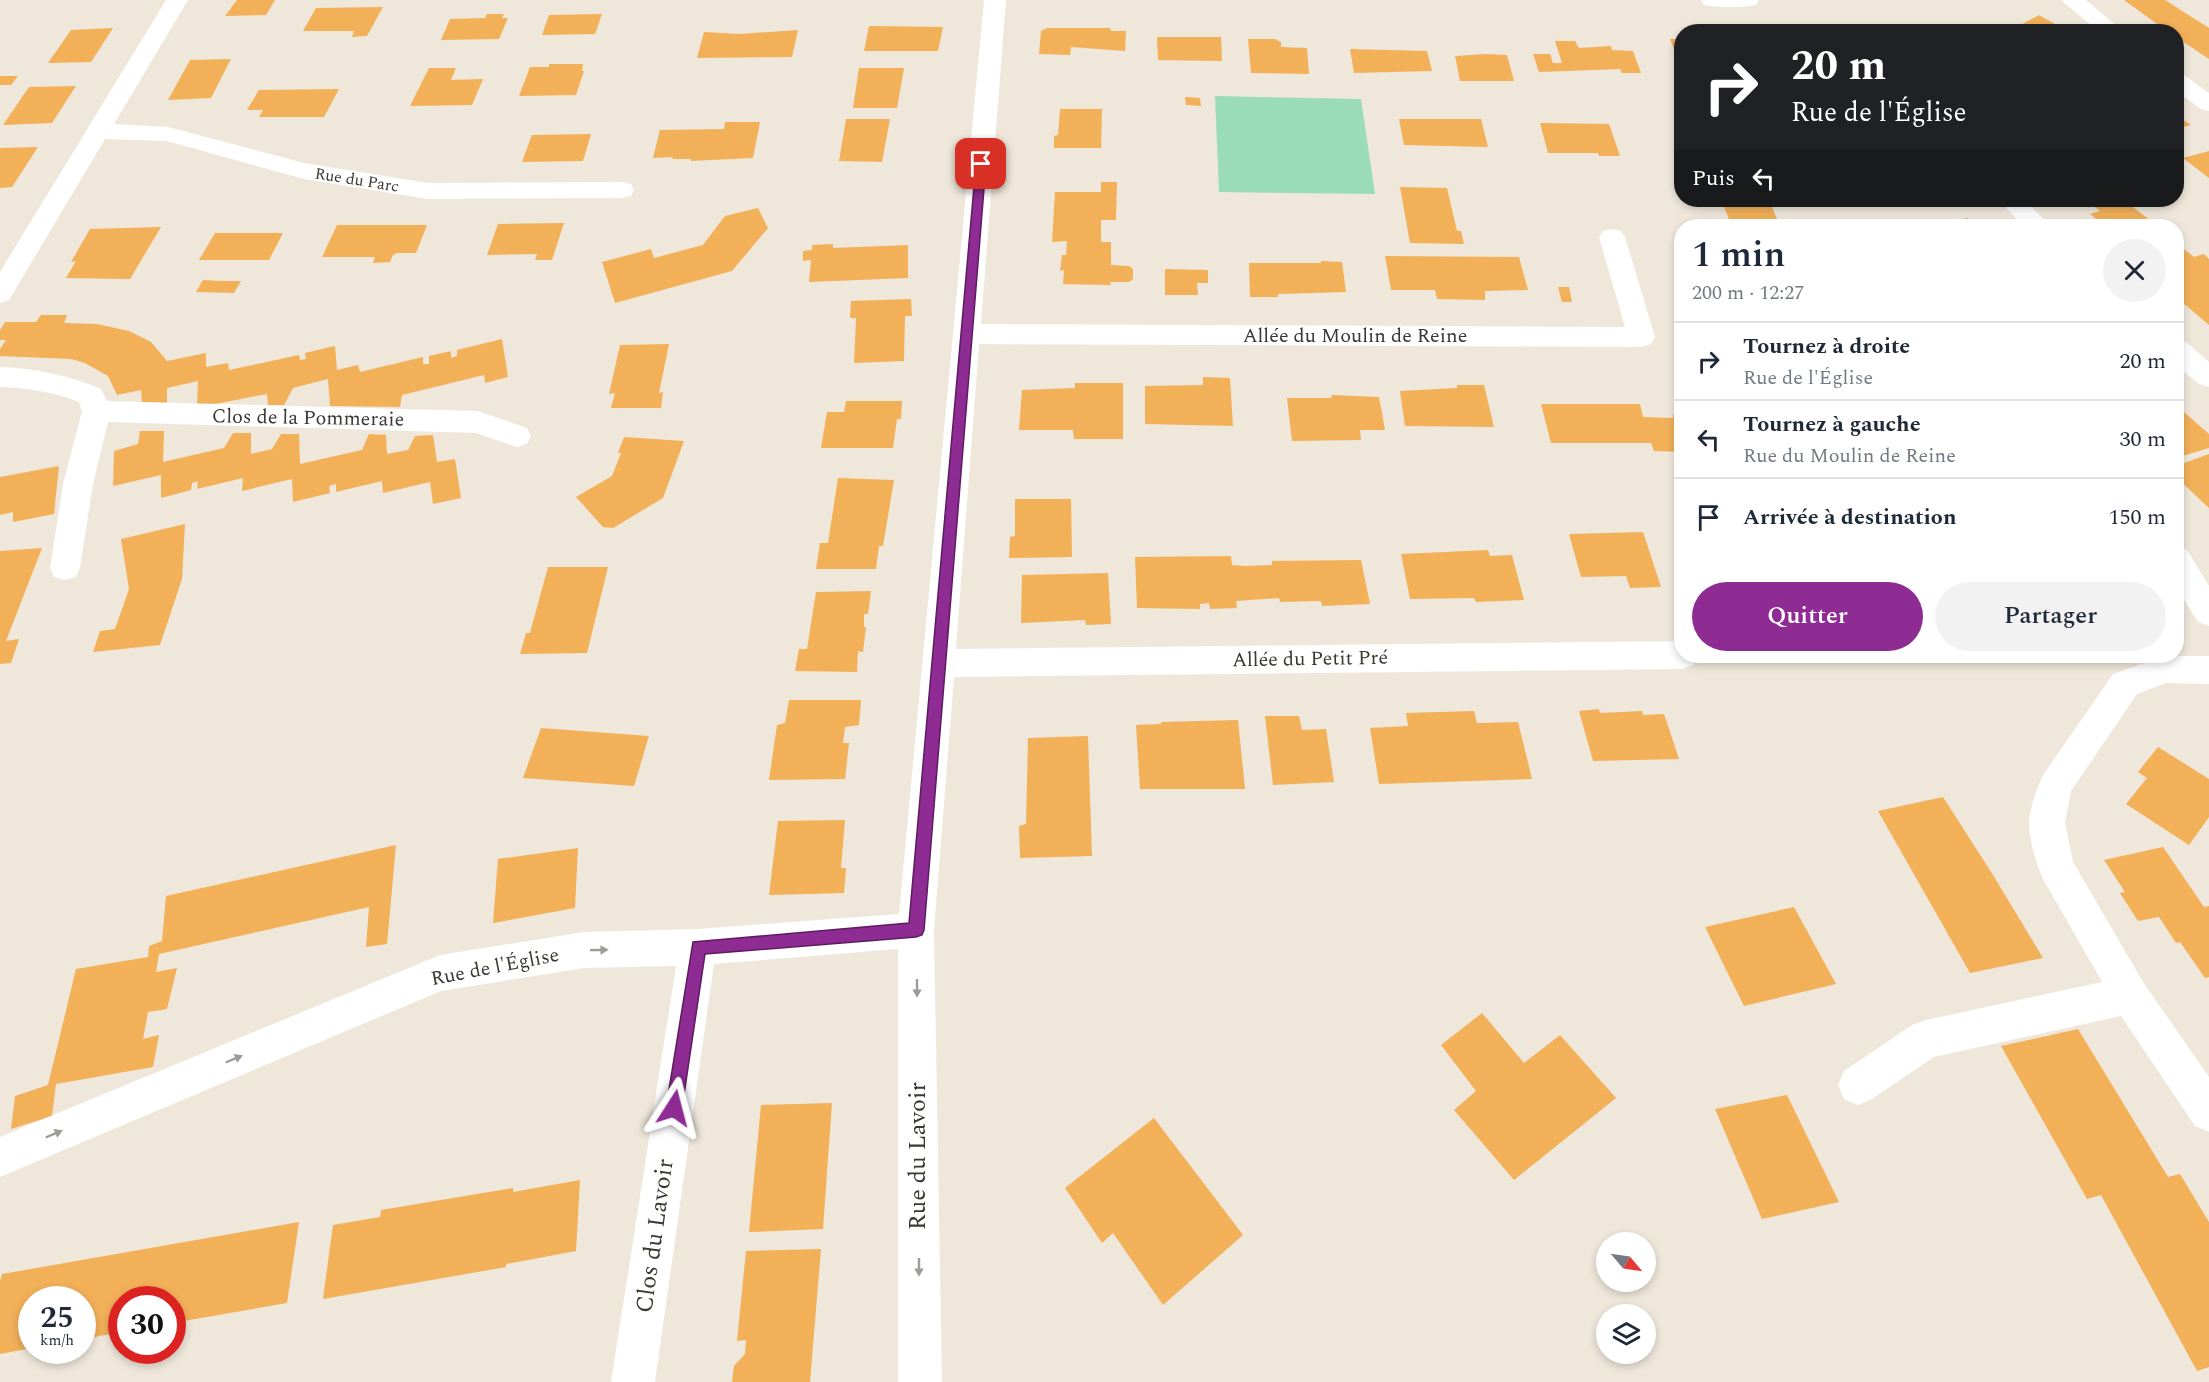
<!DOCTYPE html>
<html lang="fr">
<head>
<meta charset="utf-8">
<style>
	body { margin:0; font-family:Spectral,serif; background:#f2f2f3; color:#1f2937; height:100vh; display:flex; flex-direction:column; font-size:22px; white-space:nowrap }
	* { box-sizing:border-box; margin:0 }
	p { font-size:20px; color:#747a83 }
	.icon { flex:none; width:33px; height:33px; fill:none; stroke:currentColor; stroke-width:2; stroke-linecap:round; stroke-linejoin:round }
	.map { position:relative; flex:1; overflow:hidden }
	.drawer { position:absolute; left:1674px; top:219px; width:510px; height:444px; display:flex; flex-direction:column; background:#fff; border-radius:24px; box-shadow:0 3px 9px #0003 }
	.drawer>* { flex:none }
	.guide { position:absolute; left:1674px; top:24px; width:510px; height:183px; border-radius:24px; box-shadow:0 3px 9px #0003; background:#202124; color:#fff; overflow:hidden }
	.needle { width:39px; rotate:119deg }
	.fabs { position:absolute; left:1596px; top:1232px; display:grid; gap:12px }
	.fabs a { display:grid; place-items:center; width:60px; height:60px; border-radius:50%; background:#fff; box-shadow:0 3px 9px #0003; font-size:30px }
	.speed { position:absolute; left:18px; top:1286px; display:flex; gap:12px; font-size:30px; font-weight:700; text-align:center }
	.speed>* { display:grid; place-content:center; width:78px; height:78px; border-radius:50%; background:#fff; box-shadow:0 3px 9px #0003; line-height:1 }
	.speed small { font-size:15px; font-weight:400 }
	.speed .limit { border:9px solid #d22; background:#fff; color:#111 }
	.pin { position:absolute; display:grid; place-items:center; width:51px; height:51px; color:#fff; margin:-26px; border-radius:12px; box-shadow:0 3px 9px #0006 }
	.me { position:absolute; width:66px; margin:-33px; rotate:9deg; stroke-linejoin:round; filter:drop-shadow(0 0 4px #0008) }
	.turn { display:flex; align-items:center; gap:21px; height:126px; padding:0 18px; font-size:27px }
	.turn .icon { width:78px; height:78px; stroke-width:2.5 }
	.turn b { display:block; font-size:42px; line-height:51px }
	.then { display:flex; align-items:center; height:57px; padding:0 18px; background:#0003; gap:12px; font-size:22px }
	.round { display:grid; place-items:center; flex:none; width:63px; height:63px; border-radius:32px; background:#f2f2f3 }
	.headline { display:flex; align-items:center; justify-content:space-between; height:102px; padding:0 18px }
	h1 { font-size:36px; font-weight:600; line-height:45px }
	.cta { display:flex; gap:12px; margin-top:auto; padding:12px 18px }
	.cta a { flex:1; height:69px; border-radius:36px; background:#8e2c94; color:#fff; font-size:24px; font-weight:600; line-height:69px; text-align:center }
	.cta a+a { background:#f2f2f3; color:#1f2937 }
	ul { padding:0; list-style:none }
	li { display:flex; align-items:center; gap:18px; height:78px; padding:0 18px; border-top:2px solid #e0e1e3 }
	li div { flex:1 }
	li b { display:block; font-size:22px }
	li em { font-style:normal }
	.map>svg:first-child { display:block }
</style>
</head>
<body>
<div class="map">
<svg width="2209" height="1382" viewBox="0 0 2209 1382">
	<rect width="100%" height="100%" fill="#efe7da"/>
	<path fill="#99dcb5" d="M1215,96l146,3 14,95 -156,-2z"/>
	<path fill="#f2b059" d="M237,0h38l-9,15 -41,1z
		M2124,0h41l44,28v31l-33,-22v-5h-8z
		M383,7l-16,29 -15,1 2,-6h-51l13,-23z
		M487,14h17l-2,4h6l-9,21 -58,1 9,-21 35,-1z
		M602,14l-7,20 -53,1 7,-20z
		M2039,15l30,17h-62z
		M869,26l74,1 -5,24h-74z
		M1762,27h31l2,5h-40v-2l8,-1z
		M113,28l-22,34 -43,1 23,-33z
		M1047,28h63l1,3h15l-1,20 -54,-4 -1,8 -31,-1 2,-23z
		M798,30l-6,27 -95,1 7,-26 35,2z
		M1157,37h64l1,24 -64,-1z
		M1248,39h27l6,3v5l26,1 2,26 -58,-1z
		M1670,39h12v29h-1z
		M1555,41h20l4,7 32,-2 1,4 21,1 8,22h-19l-2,-4 -81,3 -6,-18h17l3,9h9z
		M1350,49l77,2 5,20 -78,2z
		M1486,54l21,1 7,26h-54l-5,-25z
		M231,59l-20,39 -43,2 22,-40z
		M549,64h34l-1,7h2l-8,24 -57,1 11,-29h19z
		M429,68h27l-5,12 32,-1 -11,26 -62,1z
		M859,68h45l-7,40h-44z
		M0,76h18l-7,9h-11z
		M76,86l-24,37 -49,2 26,-38z
		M339,89l-15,28h-65l4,-7h-16l12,-20z
		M1185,97l15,1 1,8 -15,-1z
		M1060,109h42l-1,39h-47v-12l4,-1z
		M2176,115l15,10 -15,4z
		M846,119h44l-8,43 -43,-1z
		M1399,119h82l7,28 -84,-2z
		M725,122h35l-7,36 -62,3v-2h-19l1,-2 -20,1 7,-28 64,-1z
		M1540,123l69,1 11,32h-21l-1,-3h-50z
		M591,134l-8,27 -61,1 10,-27z
		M38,147l-26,40 -12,1v-40z
		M2209,151v27l-26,-20z
		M1101,182h16l-1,38h-15v22h10v23l18,1 4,3v10l-4,3h-19l1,3 -48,-1 1,-14 -4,1 2,-16h4l1,-14 -15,1 3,-50h46z
		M1400,187l47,1 10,43h4l3,13 -54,-1z
		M1721,200h48l11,26h-48z
		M1899,200h49v1l-47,4z
		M2080,200h60l-12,3 29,23h-52l-15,-12 10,-3 -13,-10 -4,1z
		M758,208l10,20 -36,43 -117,32 -13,-41 49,-13 3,9 49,-13 22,-29z
		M1967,218l9,8h-37z
		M564,223l-12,37h-17l2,-6 -50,1 11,-31z
		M337,225h90l-11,28h-19l-4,2 -3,7 -17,1 2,-6h-53z
		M161,227l-31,52 -64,-1 10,-17 -5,1 19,-33z
		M215,233h68l-14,27h-70z
		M2176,243l18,14 10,-3 5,5v66l-33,-28z
		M833,244v4l75,-3v33l-99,4 2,-22 -8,1v-10l9,-1v-5z
		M1385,256l134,1 9,33 -43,1v9l-48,-1 -2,-9h-44z
		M1321,261l21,1 4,30 -68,2v3h-28l-1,-34h72z
		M1165,269l43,1v13h-11l1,12h-33z
		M203,280l17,1h21l-7,12 -38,-1z
		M1558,287h11l3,15h-10z
		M911,299l1,17h-7l-1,45 -50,2 2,-45h-6l1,-17z
		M41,315h26l-3,8 33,1 32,7 22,11 16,19 39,-8v14l22,-4 1,7 70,-15 1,5 6,-1 -1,-6 30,-7 2,24 21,-5 2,7 63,-15v7h6v-8l22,-5v7l6,-2v-6l45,-11 6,38 -23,6 -1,-8 -82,20 -2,12 -70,-1 -2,-27 -35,9 -9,17h-16l-1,-11 -52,10h-18l1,-23 -31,7v16l-25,-1 -1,-13 -24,5 -9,-19 -23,-13 -14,-4 -71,-3v-7l6,-9h-6v-10l5,-8h31z
		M669,344l-10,49 4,-1 -2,16h-50l4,-15 -6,1 11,-49z
		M1203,377l27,1 3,48 -88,-2v-38l58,-1z
		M1075,383h48v56h-49l-1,-9h-54l3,-40 53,-2z
		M1457,385h27l10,42 -89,-1 -5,-35 57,-3z
		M1332,395l47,2 6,33h-25l1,10 -69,1 -5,-43h44z
		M846,401h56l-1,18h-4l-4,29h-72l6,-36h17z
		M1541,404h99l3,13 30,1v-3h9v37l-28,-1 -3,-8h-100z
		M2176,405l33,29v14l-33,10z
		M140,431h24l-1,31 61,-14 9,-15h18v21l21,-5 9,-15h18l1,30 62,-14 7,-16 17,1 1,19 21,-4 7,-14 18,-1 4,27 18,-3 6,39 -28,6 -3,-22 -47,11 -1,-12 -46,11v-8l-7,2 1,7 -37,9 -1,-23 -50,12 1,-13 -46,11 1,-8 -6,2 -1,7 -30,8v-23l-48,11 1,-35 24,-7z
		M624,437l60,4 -21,57 -50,30 -10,-1 -27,-30 36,-21 9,-23h-3z
		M2209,454v54l-33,-31v-11z
		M59,466l-5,48 -41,8v-10l-13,3v-38z
		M838,478l56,2 -11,66h-4l-3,23h-60l4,-26h8z
		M1015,499h56l1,58 -63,1 1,-21 5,-1z
		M185,524l-3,55 -22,66 -67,7 7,-21 15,-2 14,-40 -8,-50z
		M1643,532l18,55 -31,1 -4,-12 -45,1 -12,-43z
		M42,548l-36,93 13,-2 -8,24 -11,1v-113z
		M1488,550l2,6 22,-1 12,45 -48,2 -2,-4 -64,1 -9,-45z
		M1231,556l1,9 14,1 26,-1v-4l89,-1 9,44 -48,2 -1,-5 -41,1 -1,-4 -43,3 1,7 -27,1 -1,-6 -9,1v5l-63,-1 -2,-51z
		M548,567h60l-21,86 -67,1 6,-21h4z
		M1108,573l3,51 -25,1 -1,-5 -64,3 1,-48z
		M871,591l-3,23h-4v13h2l-3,25 -5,-1 -1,21 -62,-1 4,-22h8l9,-57z
		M789,700h72l-2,25 -14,2 -2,16h6l-4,36 -76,1 8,-55 8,-2z
		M1599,709l1,4 42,-2 1,4 21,-1 15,45 -86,2 -14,-50z
		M1474,711l3,12 41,-1 14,57 -153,5 -9,-56 38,-2 -2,-13z
		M1265,716h34l3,14 24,-1 8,53 -61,3z
		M1238,720l7,69h-105l-4,-64 25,-1v-2z
		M541,728l108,8 -15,50 -111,-8z
		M1088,736l4,120 -72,2 -1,-32 7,-2 2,-86z
		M2158,747l51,32v38l-20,28 -63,-41 21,-26 -9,-6z
		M1943,797l50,78 50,83 -73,15 -92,-162z
		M845,820l-4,48h5l-2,25 -75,2 9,-74z
		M396,845l-9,99 -21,3 3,-40 -210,47 -3,18 21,-4 -10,41 -19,3 -5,27 16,-4 -6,32 -97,17 -4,32 -41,13 4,-33 33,-11 28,-116 72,-12 1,-11 13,-5 4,-45z
		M2163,847l41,60 5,-1v71l-4,1 -25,-36 -4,1 -17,-26 -21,4 -18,-28 5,-1 -21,-32z
		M578,848l-3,60 -82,15 5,-64z
		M1794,907l42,77 -92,22 -39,-79z
		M1482,1013l42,50 36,-28 56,63 -102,82 -60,-70 22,-19 -35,-46z
		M2078,1029l90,148 12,-3 29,48v145l-12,4 -96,-176 -14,4 -86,-153z
		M1787,1095l52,107 -77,17 -47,-110z
		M832,1103l-9,126 -74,3 12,-127z
		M1154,1118l89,117 -80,70 -50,-72 -11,10 -37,-55z
		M580,1180l-4,71 -70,13v3l-183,32 10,-74 47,-8 1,-7 132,-22v4z
		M299,1222l-12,81 -115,20v-24h-50v33l-40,7v-40h-50v49l-32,6v-73l2,-7z
		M821,1249l-11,133h-78l2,-16 11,-12 1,-14 -9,1 9,-90z"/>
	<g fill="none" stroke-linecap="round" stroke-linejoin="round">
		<path fill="#fff" fill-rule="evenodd" d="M166,0h22l-74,124 54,3 136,36 124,20 194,-1 9,2 3,6 -3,6 -9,2 -194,1 -124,-20 -137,-38 -62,-2 -96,161 -9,3v-31z
			M984,0h22l-25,324 644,3 -26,-90 4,-6 9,-2 9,2 4,6 30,100 -4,7 -10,3 -662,-3 -23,305 726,-8v15h16l-5,9 -11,4 -728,8 -20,253 8,452h-44v-433l-184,15 -59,418h-44l65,-416 -92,2 -143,23 -441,186v-40l440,-182 144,-23 114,-3 201,-15z
			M1701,0h58l-3,5c-16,3 -36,3 -52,0z
			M2061,0h25l38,32h-25z
			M2176,73l8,2 25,18v18l-8,-2 -25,-18z
			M1999,200h26l25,26h-27z
			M2176,339l10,3 23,20v25l-10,-3 -23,-19z
			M0,367c36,1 68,8 101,22l6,12 371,10 49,17 4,8 -4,8 -10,3 -41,-14 -368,-11 -15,62 -13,84 -4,9 -11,3 -11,-3 -4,-9 13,-84 19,-73 -3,-9c-26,-10 -51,-14 -79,-15z
			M2176,547l11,3 22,36v40l-11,-4 -22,-35z
			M2164,656h45v28l-43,-1 -29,11 -66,97 -6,31 8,40 70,120 66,95v55l-14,-6 -74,-110 -187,41 -62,42 -14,6 -14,-6 -6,-14 6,-14 68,-46 14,-5 176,-38 -59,-103c-7,-16 -14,-40 -14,-57 1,-15 8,-34 14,-47l70,-101z"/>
	</g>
	<defs><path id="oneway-solid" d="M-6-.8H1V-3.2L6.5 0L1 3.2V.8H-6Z" transform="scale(1.5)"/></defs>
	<g fill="#9d9c98">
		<use href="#oneway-solid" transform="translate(599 950) rotate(-1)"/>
		<use href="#oneway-solid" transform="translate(917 988) rotate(90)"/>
		<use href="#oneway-solid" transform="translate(234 1059) rotate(-23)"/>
		<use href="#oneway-solid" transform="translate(54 1134) rotate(-23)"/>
		<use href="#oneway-solid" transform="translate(919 1267) rotate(90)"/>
	</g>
	<path fill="#8e2c94" stroke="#5c1d60" stroke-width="1.5" d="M981,161l5,3 -62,766 -2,5 -6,2 -211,17 -23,154 -2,5 -6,3 -6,-3 -2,-5 27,-166 216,-19 67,-759z"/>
	<g text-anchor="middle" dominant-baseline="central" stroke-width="4.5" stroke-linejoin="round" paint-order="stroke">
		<g font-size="16" fill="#3b3832" stroke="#fff">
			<text transform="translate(357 180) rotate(9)">Rue du Parc</text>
		</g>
		<g font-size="20" fill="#3b3832" stroke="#fff">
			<text x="1355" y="336">Allée du Moulin de Reine</text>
			<text transform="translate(308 418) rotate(1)">Clos de la Pommeraie</text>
			<text transform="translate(1310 659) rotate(-1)">Allée du Petit Pré</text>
			<text transform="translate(495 967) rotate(-11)">Rue de l'Église</text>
		</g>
		<g font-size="24" fill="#3b3832" stroke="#fff">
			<text transform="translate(918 1156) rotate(-90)">Rue du Lavoir</text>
			<text transform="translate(655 1236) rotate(-82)">Clos du Lavoir</text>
		</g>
	</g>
</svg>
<div class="fabs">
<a><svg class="needle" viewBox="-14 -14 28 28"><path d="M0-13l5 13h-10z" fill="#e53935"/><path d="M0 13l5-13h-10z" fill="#747a83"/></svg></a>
<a><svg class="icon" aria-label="layers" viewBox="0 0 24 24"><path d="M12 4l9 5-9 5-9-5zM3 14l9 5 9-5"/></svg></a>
</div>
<div class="speed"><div>25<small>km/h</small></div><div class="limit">30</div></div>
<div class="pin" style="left:981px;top:164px;background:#d93025"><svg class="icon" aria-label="arrive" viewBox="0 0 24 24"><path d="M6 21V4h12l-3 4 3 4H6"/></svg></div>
<svg class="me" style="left:674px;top:1108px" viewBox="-20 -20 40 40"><path d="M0-17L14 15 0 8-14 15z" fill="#8e2c94" stroke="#fff" stroke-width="4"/></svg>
<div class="guide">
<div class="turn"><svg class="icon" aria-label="right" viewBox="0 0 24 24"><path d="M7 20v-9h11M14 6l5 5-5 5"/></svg><div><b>20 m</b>Rue de l'Église</div></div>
<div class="then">Puis<svg class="icon" aria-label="left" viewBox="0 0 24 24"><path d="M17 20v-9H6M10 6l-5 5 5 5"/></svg></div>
</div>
<section class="drawer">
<div class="headline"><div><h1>1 min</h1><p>200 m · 12:27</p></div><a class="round"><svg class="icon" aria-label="close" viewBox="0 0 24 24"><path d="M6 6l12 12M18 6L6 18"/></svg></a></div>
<ul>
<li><svg class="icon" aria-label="right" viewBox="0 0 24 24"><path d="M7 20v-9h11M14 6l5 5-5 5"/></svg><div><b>Tournez à droite</b><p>Rue de l'Église</p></div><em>20 m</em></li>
<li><svg class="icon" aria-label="left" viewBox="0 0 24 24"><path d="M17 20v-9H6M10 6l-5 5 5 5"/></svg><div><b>Tournez à gauche</b><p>Rue du Moulin de Reine</p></div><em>30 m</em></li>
<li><svg class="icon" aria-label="arrive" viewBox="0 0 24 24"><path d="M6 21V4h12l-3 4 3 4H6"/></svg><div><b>Arrivée à destination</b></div><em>150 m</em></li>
</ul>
<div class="cta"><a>Quitter</a><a>Partager</a></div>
</section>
</div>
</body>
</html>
